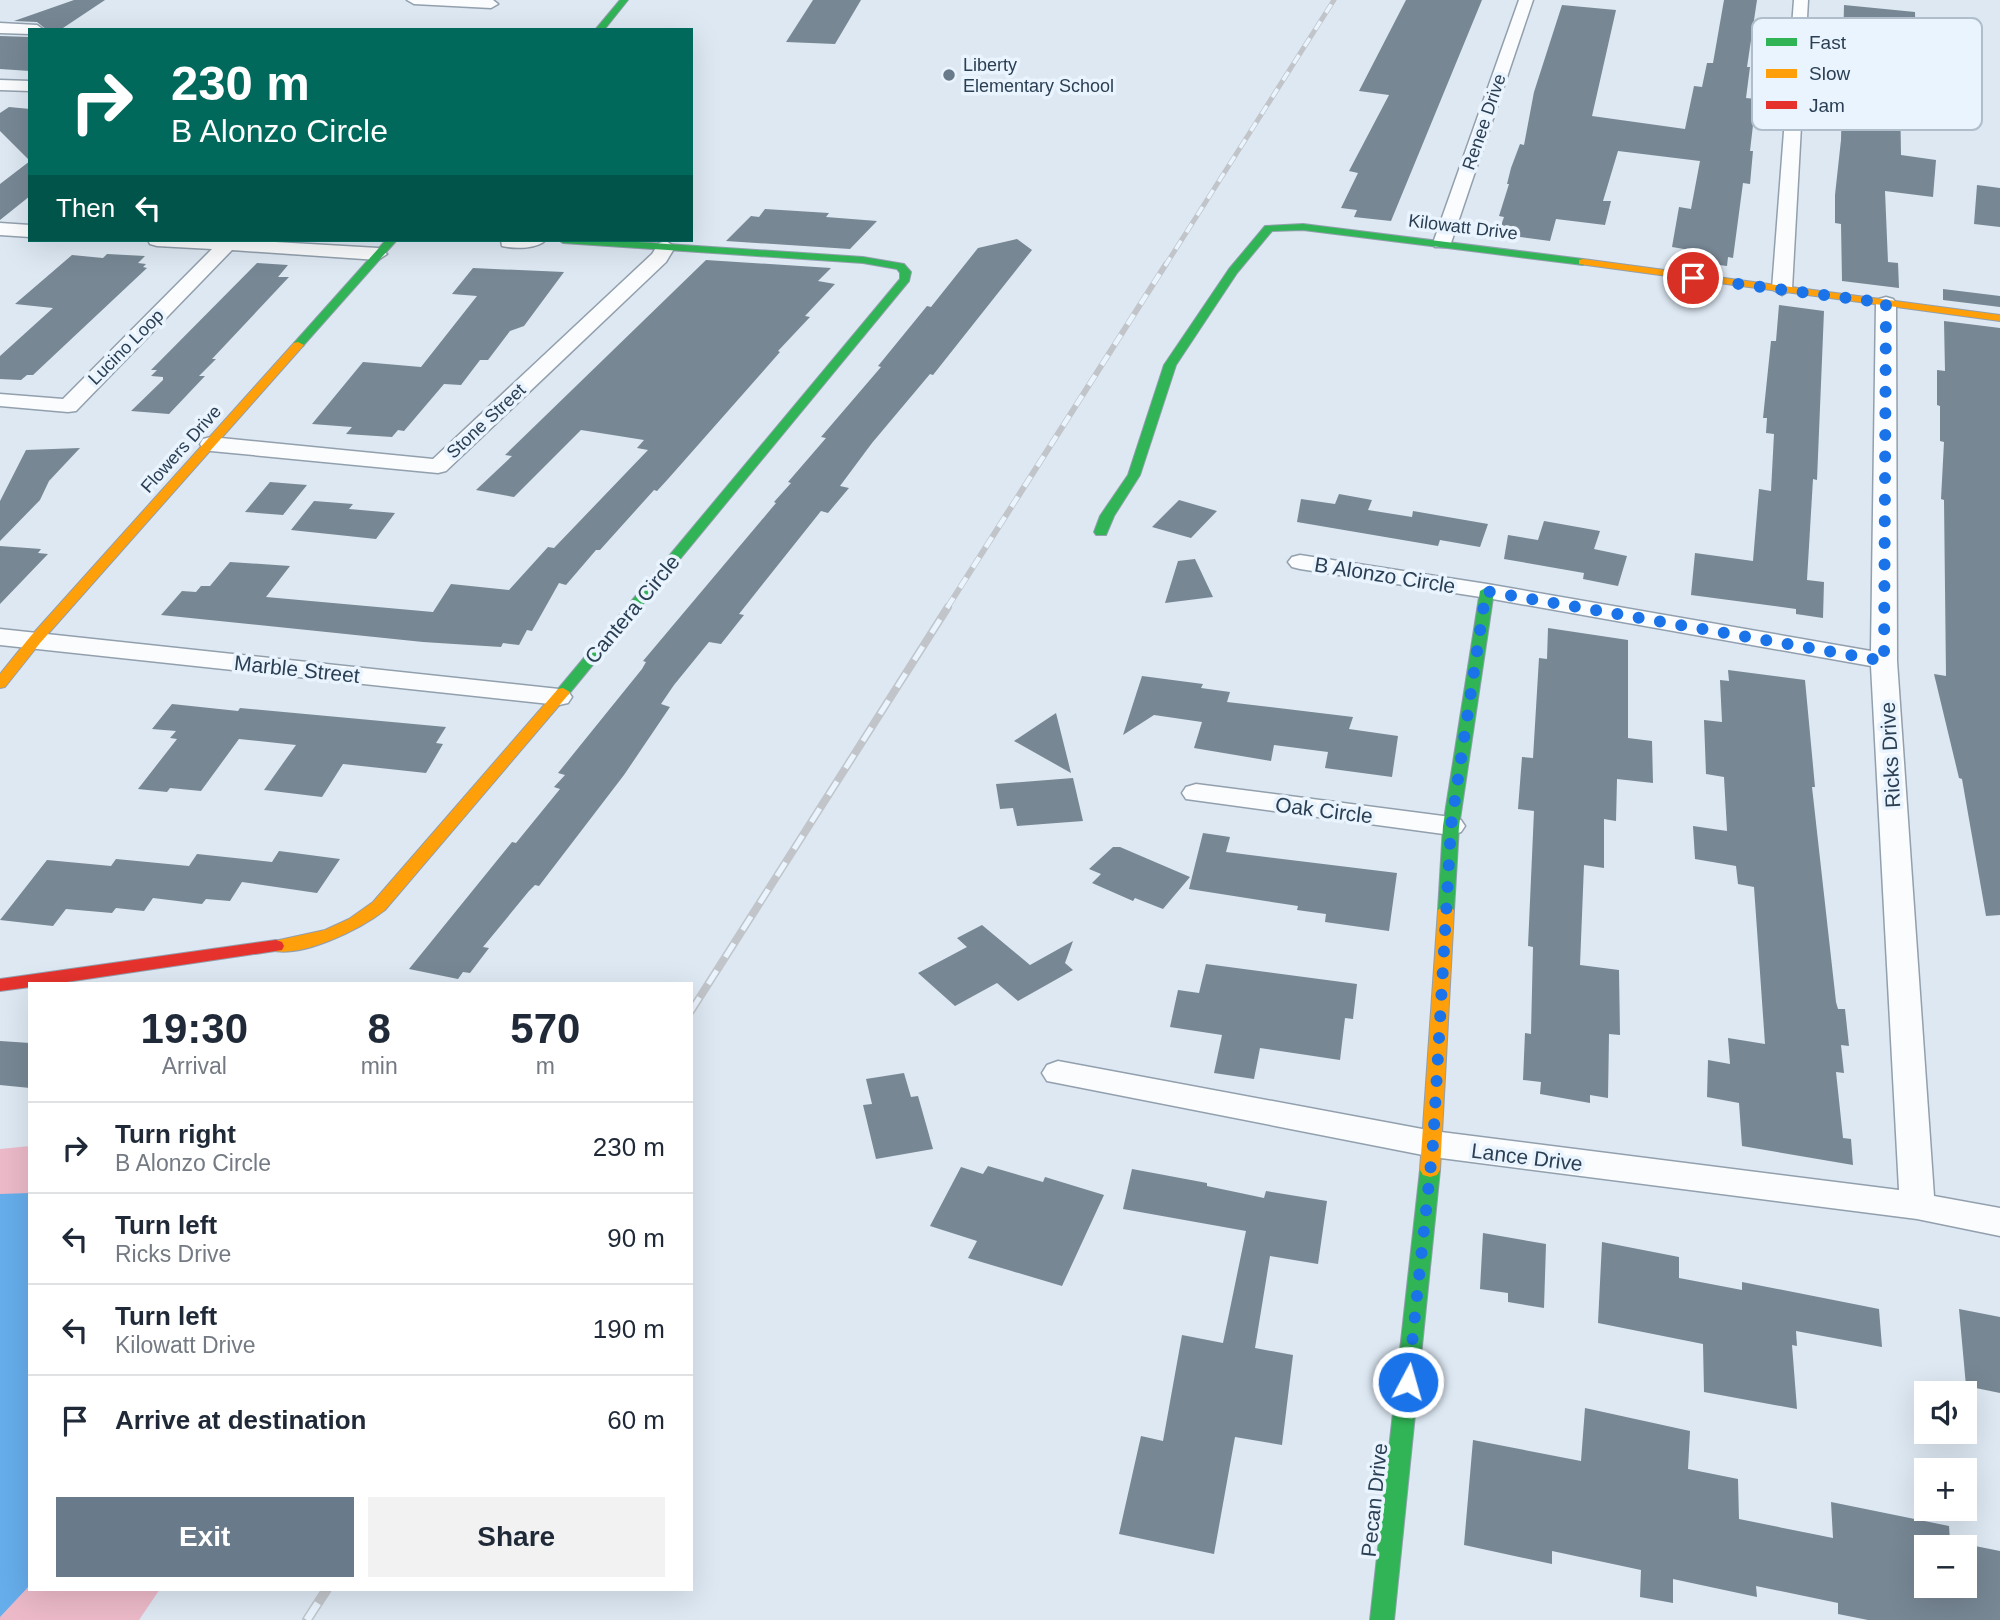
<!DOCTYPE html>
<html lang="en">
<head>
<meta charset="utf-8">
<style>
	body { margin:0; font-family:Arial,sans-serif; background:#f2f2f3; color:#1f2937; height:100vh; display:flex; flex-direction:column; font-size:26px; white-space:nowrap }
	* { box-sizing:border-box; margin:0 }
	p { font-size:23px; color:#747a83 }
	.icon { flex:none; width:38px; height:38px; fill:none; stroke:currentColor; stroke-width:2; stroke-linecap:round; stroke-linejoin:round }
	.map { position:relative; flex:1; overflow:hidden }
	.details { position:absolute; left:28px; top:982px; width:665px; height:609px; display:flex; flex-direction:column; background:#fff; border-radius:0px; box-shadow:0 7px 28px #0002 }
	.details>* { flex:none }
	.banner { position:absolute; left:28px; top:28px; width:665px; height:214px; border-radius:0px; box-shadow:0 7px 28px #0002; background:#00695c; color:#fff; overflow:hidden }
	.buttons { position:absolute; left:1914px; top:1381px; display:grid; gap:14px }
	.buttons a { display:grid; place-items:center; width:63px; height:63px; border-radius:0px; background:#fff; box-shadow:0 7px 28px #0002; font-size:35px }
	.pin { position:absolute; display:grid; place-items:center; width:60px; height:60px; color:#fff; margin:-30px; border:4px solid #fff; border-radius:50%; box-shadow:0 2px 7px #0007 }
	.me { position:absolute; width:77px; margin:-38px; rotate:6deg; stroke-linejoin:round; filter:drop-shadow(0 0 5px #0008) }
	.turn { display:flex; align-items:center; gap:24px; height:147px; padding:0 28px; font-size:32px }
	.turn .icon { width:91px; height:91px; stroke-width:2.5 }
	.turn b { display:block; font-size:49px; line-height:60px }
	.then { display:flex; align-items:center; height:66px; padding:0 28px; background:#0003; gap:14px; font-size:26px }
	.eta { display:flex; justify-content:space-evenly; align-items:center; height:119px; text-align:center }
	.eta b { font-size:42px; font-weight:800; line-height:49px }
	.button { display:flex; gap:14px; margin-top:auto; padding:14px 28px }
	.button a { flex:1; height:80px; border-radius:0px; background:#697a8b; color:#fff; font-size:28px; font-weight:800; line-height:80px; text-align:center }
	.button a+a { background:#f2f2f3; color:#1f2937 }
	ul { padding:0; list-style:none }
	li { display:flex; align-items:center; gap:21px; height:91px; padding:0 28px; border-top:2px solid #e0e1e3 }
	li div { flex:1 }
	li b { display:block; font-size:26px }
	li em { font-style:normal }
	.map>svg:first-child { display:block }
</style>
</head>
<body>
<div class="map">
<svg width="2000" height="1620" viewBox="0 0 2000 1620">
	<rect width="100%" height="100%" fill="#dde8f3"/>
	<path fill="#ebb9c8" d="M30,1146v443h130l-21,31h-139v-471z"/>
	<path fill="#65adeb" d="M30,1193v392l-30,32v-423z"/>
	<path fill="#778794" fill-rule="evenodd" d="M74,0h31l-45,30h-13l-10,-8 -23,-1z
		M813,0h48l-26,44 -49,-2z
		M1406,0h76l-91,221 -37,-4 3,-7 -16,-2 17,-35 -9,-2 40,-76 -30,-4z
		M1724,0h33l-10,67h3l-4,31 10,1 -6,52h3l-3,33 -7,-1 -10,75 -5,-1 -1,9 -31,-4 1,-7 -8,-1 1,-4 -18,-3 7,-40 12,2 9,-48 -82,-10 -15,50h8l-6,24 -49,-6 -6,22 -52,-7 6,-17 -5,-1 10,-32h-2l4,-16 9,-24 4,1 10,-53 28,-87 54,5 -24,106 93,13 9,-43 8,1 5,-24h6z
		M1844,5l71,7 2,83 -17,-2 1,62 35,5 -3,37 -48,-6 3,71 10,1 1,25 -57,-7 -1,-57 -6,-1v-28l6,-55z
		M0,36l30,1v34l-30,-2z
		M9,107l21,2v52l-30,-30v-18z
		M30,161v35l-30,24v-36z
		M1977,185l23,3v39l-26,-3z
		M765,209l64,4 -3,4 51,4 -27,28 -124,-8 25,-25 8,1z
		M1017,239l15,11 -99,125 -3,-1 -58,69 -32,43 9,2 -21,25 -7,-2 -82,103 5,1 -23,29 -12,-2 -35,43 -13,19 9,3 -46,68 -85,111 -4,-1 -6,6 -46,56 6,1 -19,25 -7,-1 -5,7 -49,-10 103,-127 4,1 44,-54 -6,-2 11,-12 -7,-2 84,-104 4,-7 -3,-1 133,-158 -2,-1 17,-19 -3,-1 38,-44 -5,-1 60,-70 -3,-1 49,-60 4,1 47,-59z
		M107,254l38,2 -7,7 8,1 -3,3 4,1 -114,107h-6l-6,5 -21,-1v-23l53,-48 -38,-4 57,-49 31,3z
		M706,260l125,8 -13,13 17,3 -30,32 5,1 -32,34 2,1 -112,127 -11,12 -3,-1 -54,60h-4l-30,35 -7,-2 -27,48 -5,-1 -8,15 -16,-2 -2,4 -78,-5 -262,-27 21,-24 14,1 5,-6h9l20,-24 60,4 -24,31 167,15 18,-28 58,6 39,-43 6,1 94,-98 -11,-2 7,-8 -63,-10 -67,67 -38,-7 36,-34 -7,-1z
		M257,263l31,2 -10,12h11l-77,82h4l-17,17h6l-36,38 -38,-3 32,-31v-3l-12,-1 6,-6h-6z
		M473,268l91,4 -40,54 -14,5 -22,29h-8l-19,25 -17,-1 -40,47 -6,-1 -6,7 -46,-3 6,-7 -40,-3 51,-62 58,5 56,-71 -25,-2z
		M1943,289l57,7v11l-57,-7z
		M1779,305l45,6 -7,169 -4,-1 -6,101 17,2 -1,36 -27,-4v-5l-105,-14 4,-42 58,8 6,-72 12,2 3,-57 -8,-1 1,-15h-4l8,-77h5z
		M1944,321l56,7v587l-14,1 -24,-137 -3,-1 -25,-104 12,2 -2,-176 -3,-1 3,-57 -4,-1v-35l-3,-1v-35l8,1z
		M80,448l-31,33 -9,19 -40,41v-40l26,-51z
		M270,482l37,3 -24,30 -38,-3z
		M1339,494l33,6 -4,10 44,7 1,-6 75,13 -8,23 -40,-7 -2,6 -141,-24 4,-23 34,5z
		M1179,500l38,11 -26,27 -39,-11z
		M314,501l39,3 -4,5 46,4 -19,26 -85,-9z
		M1544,521l56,10 -6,18 33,7 -9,30 -35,-7 1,-6 -80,-14 4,-24 30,5z
		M0,546l41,3 -3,4 10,1 -48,50z
		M1195,559l18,38 -48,6 13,-42z
		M1548,628l80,12v98l24,3 1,42 -36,-4 -1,42 -12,-2v49l-20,-3 -4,100 39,5 1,65 -11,-1 -1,64 -18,-3v8l-50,-9 1,-12 -18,-2 2,-47 6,1 2,-87 -5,-1 6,-135 -16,-2 4,-52 11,1 6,-100 8,1z
		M1728,670l77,10 10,107h-3l24,215 2,7h7l4,37 -8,-1 3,28 -8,-1 7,66 8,1 2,26 -111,-19 -3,-43 -32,-6 1,-37 22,4 -2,-26 37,6 -11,-157 -16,-3 -2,-18 -41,-7 -2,-33 34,5 -3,-54 -18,-3 -2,-54 18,2 -2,-42 9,1z
		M1142,676l61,8 -2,4 29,4 -3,10 126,15 -4,12 49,7 -6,41 -67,-9 3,-16 -54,-7 -3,16 -77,-13 8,-26 -48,-7 -31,20z
		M172,704l66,7 2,-3 206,19 -10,16 7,1 -17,29 -83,-9 -21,33 -58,-7 32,-45 -57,-6 -38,52 -31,-3 -3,4 -29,-3 39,-50 -7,-1 6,-7 -24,-2z
		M1056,713l15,60 -57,-32z
		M1073,778l10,43 -66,5 -4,-18 -13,1 -4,-25z
		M1203,833l27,4 -4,15 171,21 -8,58 -64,-9 1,-8 -29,-4 1,-4 -109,-17z
		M1113,847h7l70,30 -27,32 -28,-11 -2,3 -41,-18 9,-9 -12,-5z
		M279,851l61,8 -23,34 -75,-11 -12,19 -24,-2 -4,5 -49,-6 -9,13 -28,-3 -4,5 -46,-4 -13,17 -53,-6 47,-60 64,6 5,-7 73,7 8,-12 75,8z
		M982,925l48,40 43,-24 -8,22 8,7 -55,31 -21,-18 -42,23 -37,-33 49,-26 -10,-9z
		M1206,964l151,20 -4,35 -8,-1 -5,42 -80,-12 -6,31 -40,-6 8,-38 -52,-8 8,-37 21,3z
		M0,1041l30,2v45l-30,-3z
		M904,1073l7,24 7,-1 15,53 -57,10 -13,-54 9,-1 -6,-25z
		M988,1166l55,16 2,-5 59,18 -42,91 -94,-28 9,-17 -47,-15 31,-59 22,7z
		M1132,1169l75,14v3l57,12 2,-7 61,10 -9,63 -48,-8 -15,92 38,7 -11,90 -47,-8 -21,117 -95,-20 22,-98 22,5 19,-106 41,8 23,-112 -123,-22z
		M1483,1233l63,11 -2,64 -36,-6v-9l-28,-4z
		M1602,1242l77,15v21l63,12v-8l137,27 3,38 -86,-16 1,15 -5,-1 5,64 -93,-17 -1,-48 -105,-21z
		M1959,1309l41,8v76l-34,-7z
		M1585,1408l105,23 -2,38 50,10 1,40 94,19 -2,-36 118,24 1,15 50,10v69h-132l-30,-6v-11l-82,-17 1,11 -84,-18v24l-33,-6 1,-27 -89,-19v13l-88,-19 9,-105 108,21zM1927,1547h38v39h-38z"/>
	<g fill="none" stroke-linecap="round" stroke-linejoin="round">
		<g stroke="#929fad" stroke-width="3">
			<path id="street" d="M407,0h86l5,4 -7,4 -77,-4z
				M1519,0h14l-82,243 -2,4h-14l-2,-4z
				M1794,0h14l-16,289 -10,6 -10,-6z
				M0,23l37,2 7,5h-14v4l-30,-1z
				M0,80l30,1v10l-30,-1z
				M0,223l30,2v12l-30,-2z
				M148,240h94l136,8 9,6 -9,6 -146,-10 -156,161 -8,1 -68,-6v-12l63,5 149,-150 -55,-3 -7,-2z
				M501,240h45c-9,9 -31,9 -44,6z
				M666,241l9,6 -9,15 -220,209 -8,2 -227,-22 -8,-2 -3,-5 3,-5 8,-2 222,22 219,-205 7,-11z
				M1886,297l7,2 3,4 1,358 37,535 66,12v28l-83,-17 -484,-62 -386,-76 -5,-8 5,-8 11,-4 375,70 466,59 -28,-524 -384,-68 -187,-29 -8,-2 -4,-5 4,-5 8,-2 187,29 384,67 5,-348 3,-4z
				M0,629l559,60 9,2 4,6 -4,6 -9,2 -559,-60z
				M1196,784l255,33 10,3 4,6 -4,6 -10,3 -265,-36 -4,-6 4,-6z"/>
		</g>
		<g stroke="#929fad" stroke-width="2">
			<path id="fast" d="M620,0h8l-24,30h-9z
				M1303,224l280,35 5,3 -5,3 -280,-35 -31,1 -35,42 -61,92 -36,110 -26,41 -8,19h-10l-2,-3 6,-16 28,-41 36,-110 65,-96 36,-43z
				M386,240h11l-95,107h-8v-4z
				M558,240h49l256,17 41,7 7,8 -2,9 -341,414h-10l-2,-3 2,-3 342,-410v-6l-3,-4 -34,-6 -300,-20z
				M1487,587l7,4 -35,235 -5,84 -8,6 -8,-6 5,-84 37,-235z
				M1430,1163l7,2 3,5 -46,450h-24l50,-450 3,-5z"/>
		</g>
		<g stroke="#929fad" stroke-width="2">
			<path id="slow" d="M1583,259l417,56v6l-421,-57v-4z
				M298,342l6,3 -2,2 -262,296 -35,44 -5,1v-14l30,-37 264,-294z
				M563,688l7,4 -2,3 -183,215c-24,19 -84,49 -115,40l-2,-4 2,-4 55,-12 24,-11 24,-17 185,-213z
				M1446,904l8,6 -14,260 -3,5 -7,2 -7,-2 -3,-5 18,-260z"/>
		</g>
		<g stroke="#929fad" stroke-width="2">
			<path id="jam" d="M276,940l6,2 2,4 -2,4 -229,34h-23v3l-30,4v-12z"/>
		</g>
		<use href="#street" fill="#fafcfd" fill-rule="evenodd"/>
		<use href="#fast" fill="#30b455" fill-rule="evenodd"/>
		<use href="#slow" fill="#ff9f0a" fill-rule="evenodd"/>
		<use href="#jam" fill="#e5322d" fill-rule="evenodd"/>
		<g stroke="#c1c5c9" stroke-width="5">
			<path id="rail-far3" d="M1165,266l169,-266"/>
		</g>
		<g stroke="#c1c5c9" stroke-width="6">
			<path id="rail-far2" d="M947,608l219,-344"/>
		</g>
		<g stroke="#c1c5c9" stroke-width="8">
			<path id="rail-far1" d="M691,1011l257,-404"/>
		</g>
		<g stroke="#c1c5c9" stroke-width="10">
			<path id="rail" d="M307,1620l20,-31"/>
		</g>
		<use href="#rail-far3" stroke="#eaf4fe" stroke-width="3.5" stroke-dasharray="10" stroke-linecap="butt"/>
		<use href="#rail-far2" stroke="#eaf4fe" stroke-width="4.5" stroke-dasharray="12" stroke-linecap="butt"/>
		<use href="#rail-far1" stroke="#eaf4fe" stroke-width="5" stroke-dasharray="16" stroke-linecap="butt"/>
		<use href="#rail" stroke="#eaf4fe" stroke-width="7" stroke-dasharray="20" stroke-linecap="butt"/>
	</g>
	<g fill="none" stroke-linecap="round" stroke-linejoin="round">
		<path stroke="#1a73e8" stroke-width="12" stroke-dasharray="0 21.6" d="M1408,1382l25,-238 18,-318 35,-235 398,70 2,-358 -193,-25"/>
	</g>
	<circle fill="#697a8b" stroke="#eaf4fe" stroke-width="2.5" cx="949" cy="75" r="7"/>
	<g text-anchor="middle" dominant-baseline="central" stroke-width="7" stroke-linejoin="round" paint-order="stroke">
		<g font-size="18" fill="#2a3f53" stroke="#eaf4fe" text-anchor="start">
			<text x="963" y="65">Liberty<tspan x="963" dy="21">Elementary School</tspan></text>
		</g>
		<g font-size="18" fill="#2a3f53" stroke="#eaf4fe">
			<text transform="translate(1484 122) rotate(-71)">Renee Drive</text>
			<text transform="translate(1463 227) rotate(7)">Kilowatt Drive</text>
			<text transform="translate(126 347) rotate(-45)">Lucino Loop</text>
			<text transform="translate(486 421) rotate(-43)">Stone Street</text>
			<text transform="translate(181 449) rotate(-48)">Flowers Drive</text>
		</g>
		<g font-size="21" fill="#2a3f53" stroke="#eaf4fe">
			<text transform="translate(1385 575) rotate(9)">B Alonzo Circle</text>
			<text transform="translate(632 609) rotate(-50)">Cantera Circle</text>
			<text transform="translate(297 669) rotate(6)">Marble Street</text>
			<text transform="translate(1890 755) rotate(-93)">Ricks Drive</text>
			<text transform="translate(1324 810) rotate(7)">Oak Circle</text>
			<text transform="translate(1527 1157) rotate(7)">Lance Drive</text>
			<text transform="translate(1374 1500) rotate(-84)">Pecan Drive</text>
		</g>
	</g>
	<rect x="1752" y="18" width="230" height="112" rx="10" fill="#eaf4fe" stroke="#b0becb" stroke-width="2"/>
	<rect x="1766" y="38" width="31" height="8" fill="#30b455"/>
	<rect x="1766" y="69" width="31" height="9" fill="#ff9f0a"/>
	<rect x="1766" y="101" width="31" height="8" fill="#e5322d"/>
	<g font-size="19" fill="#2a3f53">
		<text x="1809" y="49">Fast</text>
		<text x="1809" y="80">Slow</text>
		<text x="1809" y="112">Jam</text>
	</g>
</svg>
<div class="buttons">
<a><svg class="icon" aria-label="sound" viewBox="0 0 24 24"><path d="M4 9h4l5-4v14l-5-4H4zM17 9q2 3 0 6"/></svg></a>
<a>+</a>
<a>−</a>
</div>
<div class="pin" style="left:1693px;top:278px;background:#d93025"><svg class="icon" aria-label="arrive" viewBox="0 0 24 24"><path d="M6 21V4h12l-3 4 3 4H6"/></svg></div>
<svg class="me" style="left:1408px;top:1382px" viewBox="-20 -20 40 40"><circle r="17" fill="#1a73e8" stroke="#fff" stroke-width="3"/><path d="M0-11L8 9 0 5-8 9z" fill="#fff"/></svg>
<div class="banner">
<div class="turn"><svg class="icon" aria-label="right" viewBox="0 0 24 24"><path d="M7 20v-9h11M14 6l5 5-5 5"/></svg><div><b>230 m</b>B Alonzo Circle</div></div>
<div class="then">Then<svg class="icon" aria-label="left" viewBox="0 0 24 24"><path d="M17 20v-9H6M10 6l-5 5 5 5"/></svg></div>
</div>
<section class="details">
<div class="eta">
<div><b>19:30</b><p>Arrival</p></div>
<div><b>8</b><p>min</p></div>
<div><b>570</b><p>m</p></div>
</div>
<ul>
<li><svg class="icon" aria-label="right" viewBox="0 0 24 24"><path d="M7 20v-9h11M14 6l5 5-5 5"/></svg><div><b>Turn right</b><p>B Alonzo Circle</p></div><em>230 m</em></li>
<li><svg class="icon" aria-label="left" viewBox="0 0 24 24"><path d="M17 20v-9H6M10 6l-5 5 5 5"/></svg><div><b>Turn left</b><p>Ricks Drive</p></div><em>90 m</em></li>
<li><svg class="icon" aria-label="left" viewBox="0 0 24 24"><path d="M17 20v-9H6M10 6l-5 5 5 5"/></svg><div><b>Turn left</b><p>Kilowatt Drive</p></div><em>190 m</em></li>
<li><svg class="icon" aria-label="arrive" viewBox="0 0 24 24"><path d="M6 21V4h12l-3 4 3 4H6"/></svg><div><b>Arrive at destination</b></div><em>60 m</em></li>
</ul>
<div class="button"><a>Exit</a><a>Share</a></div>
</section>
</div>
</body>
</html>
